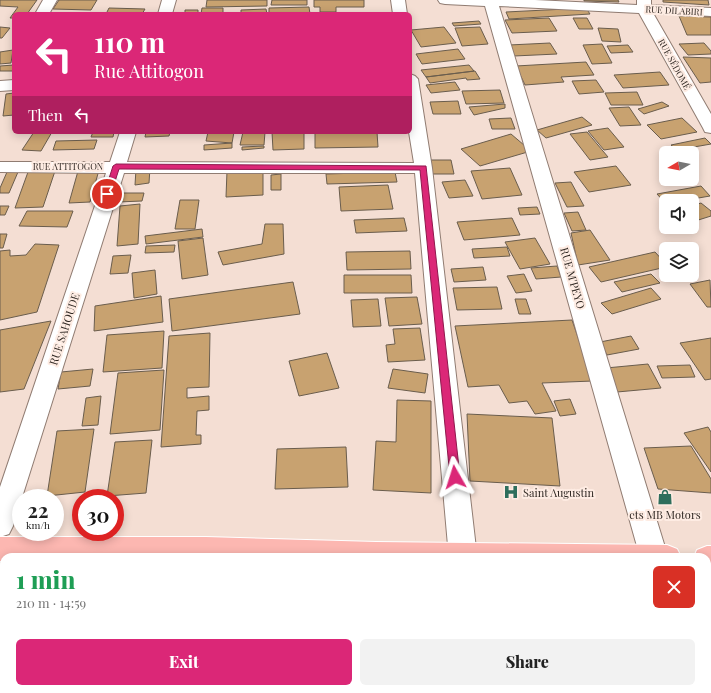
<!DOCTYPE html>
<html lang="en">
<head>
<meta charset="utf-8">
<style>
	body { margin:0; font-family:"Playfair Display",serif; background:#f2f2f2; color:#222; height:100vh; display:flex; flex-direction:column; font-size:15px; white-space:nowrap }
	* { box-sizing:border-box; margin:0 }
	p { font-size:13px; color:#767676 }
	.icon { flex:none; width:22px; height:22px; fill:none; stroke:currentColor; stroke-width:2; stroke-linecap:round; stroke-linejoin:round }
	.map { position:relative; flex:1; overflow:hidden }
	.drawer { position:absolute; left:0px; top:553px; width:711px; height:140px; display:flex; flex-direction:column; background:#fff; border-radius:12px 12px 0 0; box-shadow:0 2px 10px #0003 }
	.drawer>* { flex:none }
	.top-card { position:absolute; left:12px; top:12px; width:400px; height:122px; border-radius:6px; box-shadow:0 2px 10px #0003; background:#db2777; color:#fff; overflow:hidden }
	.needle { width:26px; rotate:260deg }
	.fabs { position:absolute; left:659px; top:146px; display:grid; gap:8px }
	.fabs a { display:grid; place-items:center; width:40px; height:40px; border-radius:6px; background:#fff; box-shadow:0 2px 10px #0003; font-size:20px }
	.speed { position:absolute; left:12px; top:489px; display:flex; gap:8px; font-size:20px; font-weight:700; text-align:center }
	.speed>* { display:grid; place-content:center; width:52px; height:52px; border-radius:50%; background:#fff; box-shadow:0 2px 10px #0003; line-height:1 }
	.speed small { font-size:10px; font-weight:400 }
	.speed .limit { border:6px solid #d22; background:#fff; color:#111 }
	.pin { position:absolute; display:grid; place-items:center; width:34px; height:34px; color:#fff; margin:-17px; border:2px solid #fff; border-radius:50%; box-shadow:0 1px 4px #0007 }
	.me { position:absolute; width:44px; margin:-22px; rotate:354deg; stroke-linejoin:round; filter:drop-shadow(0 0 3px #0008) }
	.turn { display:flex; align-items:center; gap:14px; height:84px; padding:0 16px; font-size:18px }
	.turn .icon { width:52px; height:52px; stroke-width:2.5 }
	.turn b { display:block; font-size:28px; line-height:34px }
	.then { display:flex; align-items:center; height:38px; padding:0 16px; background:#0003; gap:8px; font-size:15px }
	.round { display:grid; place-items:center; flex:none; width:42px; height:42px; border-radius:6px; background:#f2f2f2 }
	.summary { display:flex; align-items:center; justify-content:space-between; height:68px; padding:0 16px }
	h1 { font-size:24px; font-weight:800; line-height:30px; color:#1e9e55 }
	.button { display:flex; gap:8px; margin-top:auto; padding:8px 16px }
	.button a { flex:1; height:46px; border-radius:6px; background:#db2777; color:#fff; font-size:16px; font-weight:800; line-height:46px; text-align:center }
	.button a+a { background:#f2f2f2; color:#222 }
	.map>svg:first-child { display:block }
</style>
</head>
<body>
<div class="map">
<svg width="711" height="693" viewBox="0 0 711 693">
	<rect width="100%" height="100%" fill="#f4ded3"/>
	<path fill="#d7ce9c" d="M117,689h47l-1,4h-47z
		M403,689h45v4h-44z"/>
	<path fill="#c8a270" stroke="#6a5d4d" d="M0,0h37l-10,14h-13v4h-4l8,-11 -18,-1z
		M59,0h38l-6,10 -38,-1z
		M207,0h60v6l-61,1z
		M272,0h35v5h-36z
		M314,0h50v7h-28v5h-16v-5h-6z
		M584,0h34l1,2 -35,-1z
		M663,0h45l1,5 -46,-3z
		M309,7l1,7h-41v-6z
		M109,8l36,1 -3,5h-36z
		M202,8h21v5l-22,1z
		M586,8l4,6 -81,5 -3,-7z
		M266,9l1,5h-26v-4z
		M185,10h13v4h-13z
		M679,16l32,1v18h-24z
		M549,18l8,13 -45,2 -7,-13z
		M573,18h14l6,11h-14z
		M479,21l2,3 -27,2 -2,-3z
		M0,27l10,1 -8,10h-2z
		M444,27l12,16 -35,4 -10,-17z
		M480,27l8,17 -26,2 -7,-18z
		M598,28l20,1 3,13 -19,-1z
		M550,43l7,11 -43,2 -5,-11z
		M704,43l7,8v3l-23,1 -9,-11z
		M602,44l10,19 -20,1 -9,-19z
		M628,45l5,7 -22,1 -4,-7z
		M458,49l7,10 -43,5 -6,-10z
		M13,50l-2,13 -11,1v-12z
		M683,57l28,1v24l-11,1z
		M586,62l8,13 -33,2 3,5 -39,3 -9,-19z
		M14,65l-1,6h-13v-5z
		M469,65l5,6 -48,6 -5,-7z
		M475,71l5,8 -13,1 -1,-2 -36,5 -4,-6z
		M660,72l9,13 -46,3 -9,-13z
		M596,80l8,12 -25,2 -7,-13z
		M455,82l5,8 -29,3 -5,-8z
		M500,90l4,13 -38,1 -4,-13z
		M637,92l6,13h-32l-6,-12z
		M14,93v22l-11,1 3,-22z
		M458,101l3,13h-28l-3,-12z
		M662,102l7,4 -25,8 -6,-5z
		M505,104v4l-31,7 -5,-8z
		M629,107l12,18 -21,1 -11,-18z
		M582,117l10,8 -46,13 -9,-8z
		M511,118l4,11h-23l-3,-10z
		M682,118l15,14 -36,7 -14,-14z
		M608,128l16,19 -20,3 -16,-19z
		M34,132h18l-11,19 -19,-1z
		M93,132h21l-1,5h-22z
		M146,132h24l-1,4 -24,1z
		M208,132h26l-2,11 -26,-2z
		M243,132h22l-1,13h-24z
		M272,132h32v17l-31,1z
		M315,132h62l1,15 -63,1z
		M587,132l21,25 -18,3 -20,-26z
		M511,134l20,17 -51,15 -19,-17z
		M705,138l6,6 -34,6 -6,-5z
		M97,140l-3,9 -41,1 3,-9z
		M232,143v5l-28,2v-5z
		M264,146v2l-22,2v-3z
		M426,160h25l3,14h-25z
		M616,166l15,19 -42,7 -15,-20z
		M150,168l-1,15 -14,2 1,-16z
		M510,168l12,27 -40,4 -11,-28z
		M99,170l-9,32 -21,1 9,-32z
		M263,170v25l-37,2 1,-26z
		M55,171l-12,36 -28,1 13,-36z
		M7,172h11l-9,21h-9v-5z
		M395,172l2,10 -70,2 -1,-10z
		M281,174v16h-10v-15z
		M465,180l8,16 -24,2 -7,-16z
		M571,182l13,24 -17,1 -12,-24z
		M388,185l5,24 -52,2 -2,-24z
		M701,186l9,10 -29,5h-15v3l-9,-10z
		M119,193h25l-2,8 -24,1z
		M180,200h19l-4,29h-20z
		M701,203l10,8v5l-19,6v-16z
		M140,204l-2,40 -21,2 3,-40z
		M0,206h9l-4,9h-5z
		M537,207l3,7 -20,1 -2,-7z
		M27,211h46l-6,16 -48,-1z
		M578,212l8,18 -14,1 -8,-18z
		M404,218l3,13 -51,2 -2,-13z
		M512,218l8,17 -56,5 -7,-18z
		M265,224h18l1,30 -61,11 -5,-13 44,-8z
		M202,229l1,8 -57,7 -1,-8z
		M590,230l20,30 -32,5 -7,-32z
		M0,234h7l-4,14h-3z
		M203,238l5,37 -26,4 -4,-38z
		M535,238l15,26 -30,5 -15,-27z
		M35,244l24,1 -22,67 -37,8v-69l10,-1v6l16,-1z
		M175,245l-1,7 -29,1 1,-7z
		M507,247l3,9 -36,2 -2,-9z
		M410,251l1,18 -64,1 -1,-18z
		M655,252l11,12v3l-65,15 -12,-15z
		M131,255l-3,18 -18,1 3,-18z
		M557,266l4,11 -25,2 -5,-11z
		M483,267l3,13 -32,2 -3,-13z
		M155,270l2,24 -23,4 -2,-25z
		M524,274l8,17 -16,2 -9,-17z
		M651,274l9,9 -38,9 -8,-10z
		M344,275h67l1,18h-68z
		M710,280l1,27h-4l-17,-23z
		M293,282l7,32 -128,17 -3,-32z
		M497,287l5,22 -45,1 -4,-22z
		M651,288l10,11 -49,15 -11,-11z
		M161,296l2,26 -69,9 1,-25z
		M417,297l5,27 -33,2 -4,-28z
		M378,299l3,27 -28,1 -2,-27z
		M515,299h11l5,15h-12z
		M572,320l21,61 -51,2 14,28 -21,3 -8,-13 -18,2 -10,-18 -31,2 -13,-61z
		M51,321l-27,68 -24,3v-62z
		M420,328l5,32 -37,2 -2,-17 9,-1 -2,-15z
		M164,331l-2,37 -59,4 4,-37z
		M210,333l-1,54 -22,1v10l22,-2v14l-12,1 -1,24h5v9l-40,3 8,-111z
		M631,336l8,13 -32,6 -7,-13z
		M711,338v41l-6,1 -25,-37z
		M327,353l12,35 -40,8 -10,-35z
		M648,364l13,24 -44,4 -11,-24z
		M690,365l5,12 -33,1 -5,-12z
		M93,369l-3,17 -32,3 3,-17z
		M393,369l35,5 -3,19 -37,-5z
		M164,370l-4,60 -50,4 8,-61z
		M101,396l-3,29 -16,1 4,-28z
		M570,399l6,15 -16,2 -6,-15z
		M397,400l34,1v92l-58,-3 3,-49 20,1z
		M467,414l85,4 8,68 -90,-5z
		M708,427l3,5v40l-27,-39z
		M94,429l-9,63 -38,4 10,-65z
		M152,440l-6,53 -39,3 8,-54z
		M691,446l20,33v14l-53,-4 -14,-41z
		M346,447l2,40 -73,2 2,-40z
		M3,609h1v80h58l-1,4h-61v-75z
		M707,641l4,1v51h-12l-1,-4h9z
		M212,689h67v4h-67z
		M498,689h50l1,4h-51z"/>
	<g fill="none" stroke-linecap="round" stroke-linejoin="round">
		<g stroke="#907c72" stroke-width="2">
			<path id="minor" d="M43,0h14l-8,14h-14z
				M162,0h14l-4,14h-14z
				M391,0h14l2,14h-14z
				M438,0h97l102,5v-5h14v5l60,3v8l-58,-3 58,101v19l-6,-1 -2,-4 -64,-115 -140,-7 169,551h-28l-155,-551 -40,-2 -5,-1z
				M410,74l5,2 3,3 14,89 45,389h-28l-34,-384h-291l-111,353 -4,8 -9,3v-50l106,-314 -106,-1v-10h110l10,-30h16l-9,30 287,1 -5,-31z
				M14,80v10l-14,1v-10z
				M169,689h30l-1,4h-30z
				M358,689h30v4h-30z
				M458,689h30l1,4h-30z"/>
		</g>
		<g stroke="#fff" stroke-width="2">
			<path id="highway" d="M0,537h206l170,5 291,3 10,4 4,8h-677v4h-4z
				M707,546h4v24h-4v-13h-13l3,-7z"/>
		</g>
		<use href="#minor" fill="#fff" fill-rule="evenodd"/>
		<use href="#highway" fill="#fcb7b1" fill-rule="evenodd"/>
	</g>
	<path fill="#db2777" stroke="#8e194d" d="M116,164l310,2 34,311 -2,3 -3,1 -4,-1 -1,-3 -30,-307 -301,-1 -8,25 -4,3 -2,-1 -1,-2 9,-28z"/>
	<defs>
		<g id="hospital-bare" transform="scale(1.2)"><path d="M-5-5h3v3.5h4V-5h3V5h-3V1.5h-4V5h-3Z" fill="#2e6e5c" stroke="#feece3" stroke-width="2.5" paint-order="stroke"/></g>
		<g id="shop-bare" transform="scale(1.2)"><path d="M-5-2.5h2.3a2.7 3.5 0 0 1 5.4 0H5L5.5 6h-11ZM-1.5-2.5h3a1.5 2.3 0 0 0-3 0Z" fill="#2e6e5c" stroke="#feece3" stroke-width="2.5" paint-order="stroke"/></g>
	</defs>
	<g fill-rule="evenodd">
		<use href="#hospital-bare" x="511" y="492"/>
		<use href="#shop-bare" x="665" y="497"/>
	</g>
	<g text-anchor="middle" dominant-baseline="central" stroke-width="4" stroke-linejoin="round" paint-order="stroke">
		<g font-size="9" fill="#302823" stroke="#feece3">
			<text transform="translate(674 10) rotate(3)">RUE DILABIRI</text>
			<text transform="translate(675 64) rotate(61)">RUE SÉDOMÉ</text>
			<text x="68" y="166">RUE ATTITOGON</text>
		</g>
		<g font-size="11" fill="#302823" stroke="#feece3">
			<text transform="translate(573 278) rotate(74)">RUE M'PEYO</text>
			<text transform="translate(64 329) rotate(-72)">RUE SAHOUDE</text>
		</g>
		<g font-size="11" fill="#302823" stroke="#feece3" text-anchor="start">
			<text x="523" y="492">Saint Augustin</text>
			<text x="665" y="514" text-anchor="middle">ets MB Motors</text>
		</g>
	</g>
</svg>
<div class="fabs">
<a><svg class="needle" viewBox="-14 -14 28 28"><path d="M0-13l5 13h-10z" fill="#e53935"/><path d="M0 13l5-13h-10z" fill="#767676"/></svg></a>
<a><svg class="icon" aria-label="sound" viewBox="0 0 24 24"><path d="M4 9h4l5-4v14l-5-4H4zM17 9q2 3 0 6"/></svg></a>
<a><svg class="icon" aria-label="layers" viewBox="0 0 24 24"><path d="M12 4l9 5-9 5-9-5zM3 14l9 5 9-5"/></svg></a>
</div>
<div class="speed"><div>22<small>km/h</small></div><div class="limit">30</div></div>
<div class="pin" style="left:107px;top:194px;background:#d93025"><svg class="icon" aria-label="arrive" viewBox="0 0 24 24"><path d="M6 21V4h12l-3 4 3 4H6"/></svg></div>
<svg class="me" style="left:455px;top:477px" viewBox="-20 -20 40 40"><path d="M0-17L14 15 0 8-14 15z" fill="#db2777" stroke="#fff" stroke-width="4"/></svg>
<div class="top-card">
<div class="turn"><svg class="icon" aria-label="left" viewBox="0 0 24 24"><path d="M17 20v-9H6M10 6l-5 5 5 5"/></svg><div><b>110 m</b>Rue Attitogon</div></div>
<div class="then">Then<svg class="icon" aria-label="left" viewBox="0 0 24 24"><path d="M17 20v-9H6M10 6l-5 5 5 5"/></svg></div>
</div>
<section class="drawer">
<div class="summary"><div><h1>1 min</h1><p>210 m · 14:59</p></div><a class="round" style="background:#d93025;color:#fff"><svg class="icon" aria-label="close" viewBox="0 0 24 24"><path d="M6 6l12 12M18 6L6 18"/></svg></a></div>
<div class="button"><a>Exit</a><a>Share</a></div>
</section>
</div>
</body>
</html>
